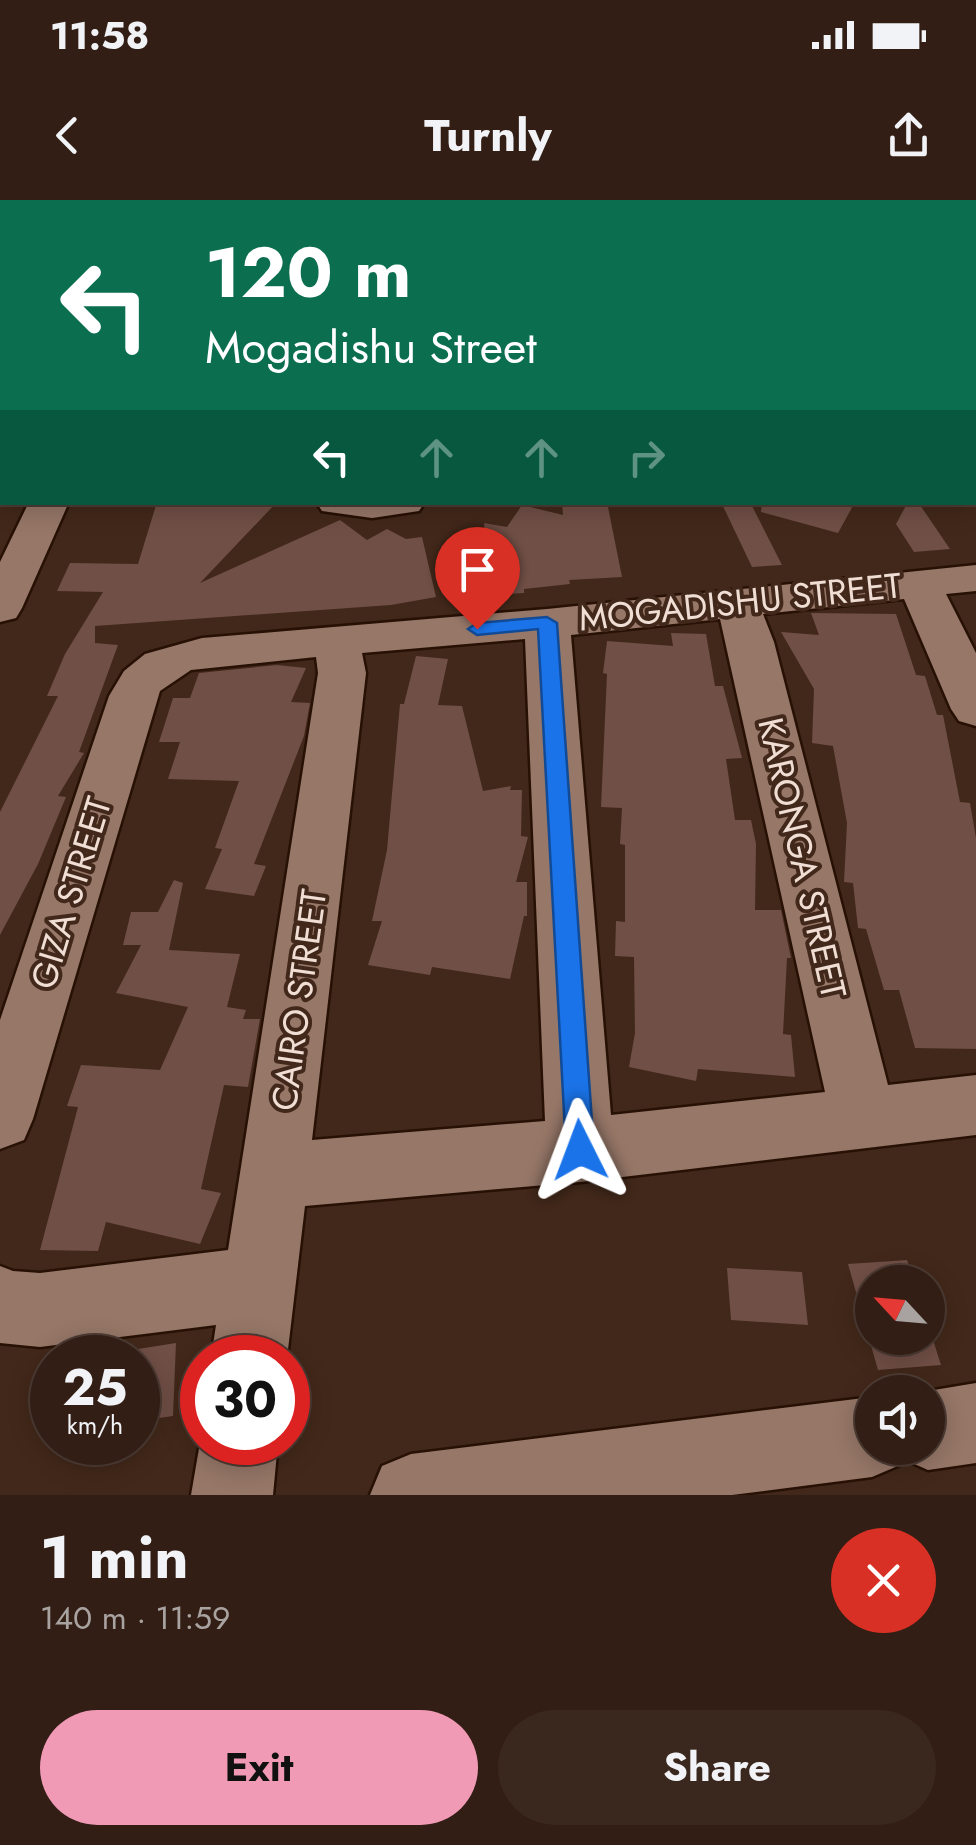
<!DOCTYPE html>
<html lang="en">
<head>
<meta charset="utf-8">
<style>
	body { margin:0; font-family:Jost,sans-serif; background:#3a271d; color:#f1f3f6; height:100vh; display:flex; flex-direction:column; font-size:38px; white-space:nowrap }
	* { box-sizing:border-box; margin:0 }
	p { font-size:32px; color:#a8a2a0 }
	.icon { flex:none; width:55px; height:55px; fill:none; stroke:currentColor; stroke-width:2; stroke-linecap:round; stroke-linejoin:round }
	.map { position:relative; height:1295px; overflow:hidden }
	.details { display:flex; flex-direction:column; background:#321e14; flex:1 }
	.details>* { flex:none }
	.banner { position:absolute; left:0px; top:0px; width:978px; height:305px; box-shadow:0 5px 25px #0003,0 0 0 2px #4d3c34; background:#0b6e4f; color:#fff; overflow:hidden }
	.needle { width:65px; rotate:296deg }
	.controls { position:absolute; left:855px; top:1065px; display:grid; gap:20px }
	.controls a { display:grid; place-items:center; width:90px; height:90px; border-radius:50%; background:#321e14; box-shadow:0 5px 25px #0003,0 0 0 2px #4d3c34; font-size:50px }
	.speed { position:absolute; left:30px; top:1135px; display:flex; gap:20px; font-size:50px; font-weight:700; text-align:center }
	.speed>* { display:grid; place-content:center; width:130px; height:130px; border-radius:50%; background:#321e14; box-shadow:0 5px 25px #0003,0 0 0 2px #4d3c34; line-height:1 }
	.speed small { font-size:25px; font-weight:400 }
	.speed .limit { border:15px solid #d22; background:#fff; color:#111 }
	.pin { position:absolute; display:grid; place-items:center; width:85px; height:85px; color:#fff; margin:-102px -42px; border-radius:50% 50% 50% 0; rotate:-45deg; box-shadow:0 0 10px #0007 }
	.pin .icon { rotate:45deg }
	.me { position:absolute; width:110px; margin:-55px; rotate:357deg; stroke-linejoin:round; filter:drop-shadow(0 0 8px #0008) }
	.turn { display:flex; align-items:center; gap:35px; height:210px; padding:0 40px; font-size:45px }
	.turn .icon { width:130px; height:130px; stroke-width:2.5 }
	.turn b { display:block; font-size:70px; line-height:85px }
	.lanes { display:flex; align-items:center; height:95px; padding:0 40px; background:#0003; justify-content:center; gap:50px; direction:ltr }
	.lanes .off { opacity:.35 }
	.round { display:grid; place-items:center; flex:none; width:105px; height:105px; border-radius:52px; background:#3a271d }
	.summary { display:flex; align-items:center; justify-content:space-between; height:170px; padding:0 40px }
	h1 { font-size:60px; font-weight:700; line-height:75px }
	.action { display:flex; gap:20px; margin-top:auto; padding:20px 40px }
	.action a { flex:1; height:115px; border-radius:60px; background:#f09ab5; color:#111; font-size:40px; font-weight:700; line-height:115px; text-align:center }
	.action a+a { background:#3a271d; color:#f1f3f6 }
	.status { display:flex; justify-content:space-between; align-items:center; height:70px; padding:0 50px; background:#321e14; direction:ltr }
	.status svg { height:28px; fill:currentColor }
	header { display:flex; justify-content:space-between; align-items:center; height:130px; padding:0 40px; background:#321e14; font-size:45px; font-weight:700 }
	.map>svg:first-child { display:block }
</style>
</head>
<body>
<div class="status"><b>11:58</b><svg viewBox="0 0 49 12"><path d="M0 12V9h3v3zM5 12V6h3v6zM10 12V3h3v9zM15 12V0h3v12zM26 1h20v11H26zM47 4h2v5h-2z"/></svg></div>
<header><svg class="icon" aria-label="back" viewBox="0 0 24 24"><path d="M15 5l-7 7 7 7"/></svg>Turnly<svg class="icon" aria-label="share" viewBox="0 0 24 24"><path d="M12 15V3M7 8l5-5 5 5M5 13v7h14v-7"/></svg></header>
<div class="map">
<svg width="976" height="1295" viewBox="0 0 976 1295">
	<rect width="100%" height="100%" fill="#42281a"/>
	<path fill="#704f46" d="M157,302h120l-77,81 140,-63 27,20 20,-11 19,10 16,-2 14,60 -45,8 -296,21v17l23,2 -39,107 5,1 -26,43 8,1 -28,67 -38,71v-123l58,-116h-11l18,-42 38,-62 -46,-1 13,-28 68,1z
		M562,302h45l15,75 -53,3 1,4 -46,5v4l-32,2 -8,-72 23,4 15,-22 41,10z
		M721,302h29l32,63 -30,2z
		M762,302h93l-17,31 -77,-21z
		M908,302h10l32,47 -36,3 -18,-28z
		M811,413l85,1 20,61 9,1 12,39h6l17,87 10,1 6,35v211l-61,-1 -16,-58h-15l-18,-61 -8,-1 -5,-45 -9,-1 3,-59 -14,-77 -21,-3 2,-54 -33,-57 38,3z
		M671,433l35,1 9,52h8l19,72 -16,1 9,61h16l5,24 -1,66h26l10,48h-4l-4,76 8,1 4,42 -97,-8 -2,12 -67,-14 6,-34 -1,-76 -19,-1 1,-35 9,1v-77l-5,-1 2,-36 -21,-1 6,-133 -4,-1 4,-32 66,5z
		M416,456l32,3 -10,46 24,1 21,85 28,-5 -1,4h12l-1,46 7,1 -12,45h11v34h-3l-14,63 -78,-12 -2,8 -62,-10 14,-44h-10l15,-71 13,-146h4z
		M277,465l29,3 -15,34 19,1 -6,33 -50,128 12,2 -12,30 -49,-7 17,-40 -7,-1 24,-67 -71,-2 12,-37h-21l14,-44h17l9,-25z
		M174,680l9,3 -14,67 71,4 -13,53 19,3 -3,9h17l-12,68 -24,-2 -23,104 20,4 -21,51 -94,-22 -8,29 -58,-1 38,-143 -11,-1 14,-41 79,5 28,-63 -72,-14 25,-48h-18l8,-33h27z
		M907,1060l7,22h-42v56h56v-14l13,41 -63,5 -30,-106z
		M727,1068l75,4 6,53 -77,-5z
		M176,1143l-3,73 -35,5v-72z"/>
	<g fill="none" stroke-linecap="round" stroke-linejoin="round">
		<g stroke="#271004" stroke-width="5">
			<path id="minor" d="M826,0h42l2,2h-42z
				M975,12h1v18h-1z
				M0,87l2,1v19h-2z
				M975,168l1,1v23l-1,-1z
				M975,245h1v24h-1z
				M29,302h40l-47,106 -6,10 -16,4v-60z
				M316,302h109l-6,9 -47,7 -50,-7z
				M976,365v26l-30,3 30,59v73l-17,-5 -8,-12 -47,-110 -141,15 11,28 114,443 88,-10v60l-396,47 -275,24 -18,152h-76l5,-33 -176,22 -40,-4v-77l13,5 27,2 188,-23 90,-577 -2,-16 -125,13 -31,21 -127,428 -9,21 -24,9v-129l109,-324 15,-25 21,-17 57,-16 345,-29zM720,419l105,473 -214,23 -40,-480zM525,439l20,482 -233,19 54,-467 -4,-20z
				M976,1183v80l-48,7 -25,-11 -3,6 -28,12 -140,18h-362l12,-29 29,-12 461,-57v51h56v-56h-6z
				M202,1231v11h76l-5,53h-82z"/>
		</g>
		<use href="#minor" fill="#967768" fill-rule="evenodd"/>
	</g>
	<path fill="#1a73e8" stroke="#114b97" stroke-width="2.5" d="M547,417l10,6 37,527 -4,9 -10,4 -10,-4 -4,-9 -28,-521 -61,6 -9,-6 9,-6z"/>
	<g text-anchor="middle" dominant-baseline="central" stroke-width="8" stroke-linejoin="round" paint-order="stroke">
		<g font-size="35" fill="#f0ded5" stroke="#42281a">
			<text transform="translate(740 402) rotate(-6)">MOGADISHU STREET</text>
			<text transform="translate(802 658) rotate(77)">KARONGA STREET</text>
			<text transform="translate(71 693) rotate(-73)">GIZA STREET</text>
			<text transform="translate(299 800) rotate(-82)">CAIRO STREET</text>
		</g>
	</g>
</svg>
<div class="controls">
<a><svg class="needle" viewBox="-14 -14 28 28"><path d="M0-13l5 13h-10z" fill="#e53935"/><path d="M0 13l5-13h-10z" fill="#a8a2a0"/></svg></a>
<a><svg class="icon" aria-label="sound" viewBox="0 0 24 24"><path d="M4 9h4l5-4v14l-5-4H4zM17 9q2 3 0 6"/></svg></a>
</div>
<div class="speed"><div>25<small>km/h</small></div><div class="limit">30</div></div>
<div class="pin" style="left:477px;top:429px;background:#d93025"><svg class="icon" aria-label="arrive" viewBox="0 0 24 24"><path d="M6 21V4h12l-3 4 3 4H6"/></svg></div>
<svg class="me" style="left:580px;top:950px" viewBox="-20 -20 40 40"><path d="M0-17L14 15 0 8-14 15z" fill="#1a73e8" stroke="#fff" stroke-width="4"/></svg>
<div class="banner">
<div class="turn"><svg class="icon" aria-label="left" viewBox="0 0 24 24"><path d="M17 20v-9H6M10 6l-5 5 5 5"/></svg><div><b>120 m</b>Mogadishu Street</div></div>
<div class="lanes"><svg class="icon" aria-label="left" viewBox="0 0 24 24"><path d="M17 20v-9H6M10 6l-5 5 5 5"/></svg><svg class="icon off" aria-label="ahead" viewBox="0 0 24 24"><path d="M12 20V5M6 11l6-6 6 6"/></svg><svg class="icon off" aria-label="ahead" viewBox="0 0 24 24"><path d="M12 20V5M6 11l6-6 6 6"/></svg><svg class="icon off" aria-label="right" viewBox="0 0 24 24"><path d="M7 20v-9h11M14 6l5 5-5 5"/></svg></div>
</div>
</div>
<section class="details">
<div class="summary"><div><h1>1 min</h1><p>140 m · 11:59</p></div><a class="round" style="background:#d93025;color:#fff"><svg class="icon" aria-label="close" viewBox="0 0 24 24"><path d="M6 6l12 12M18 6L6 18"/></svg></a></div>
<div class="action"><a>Exit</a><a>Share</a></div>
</section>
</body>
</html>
